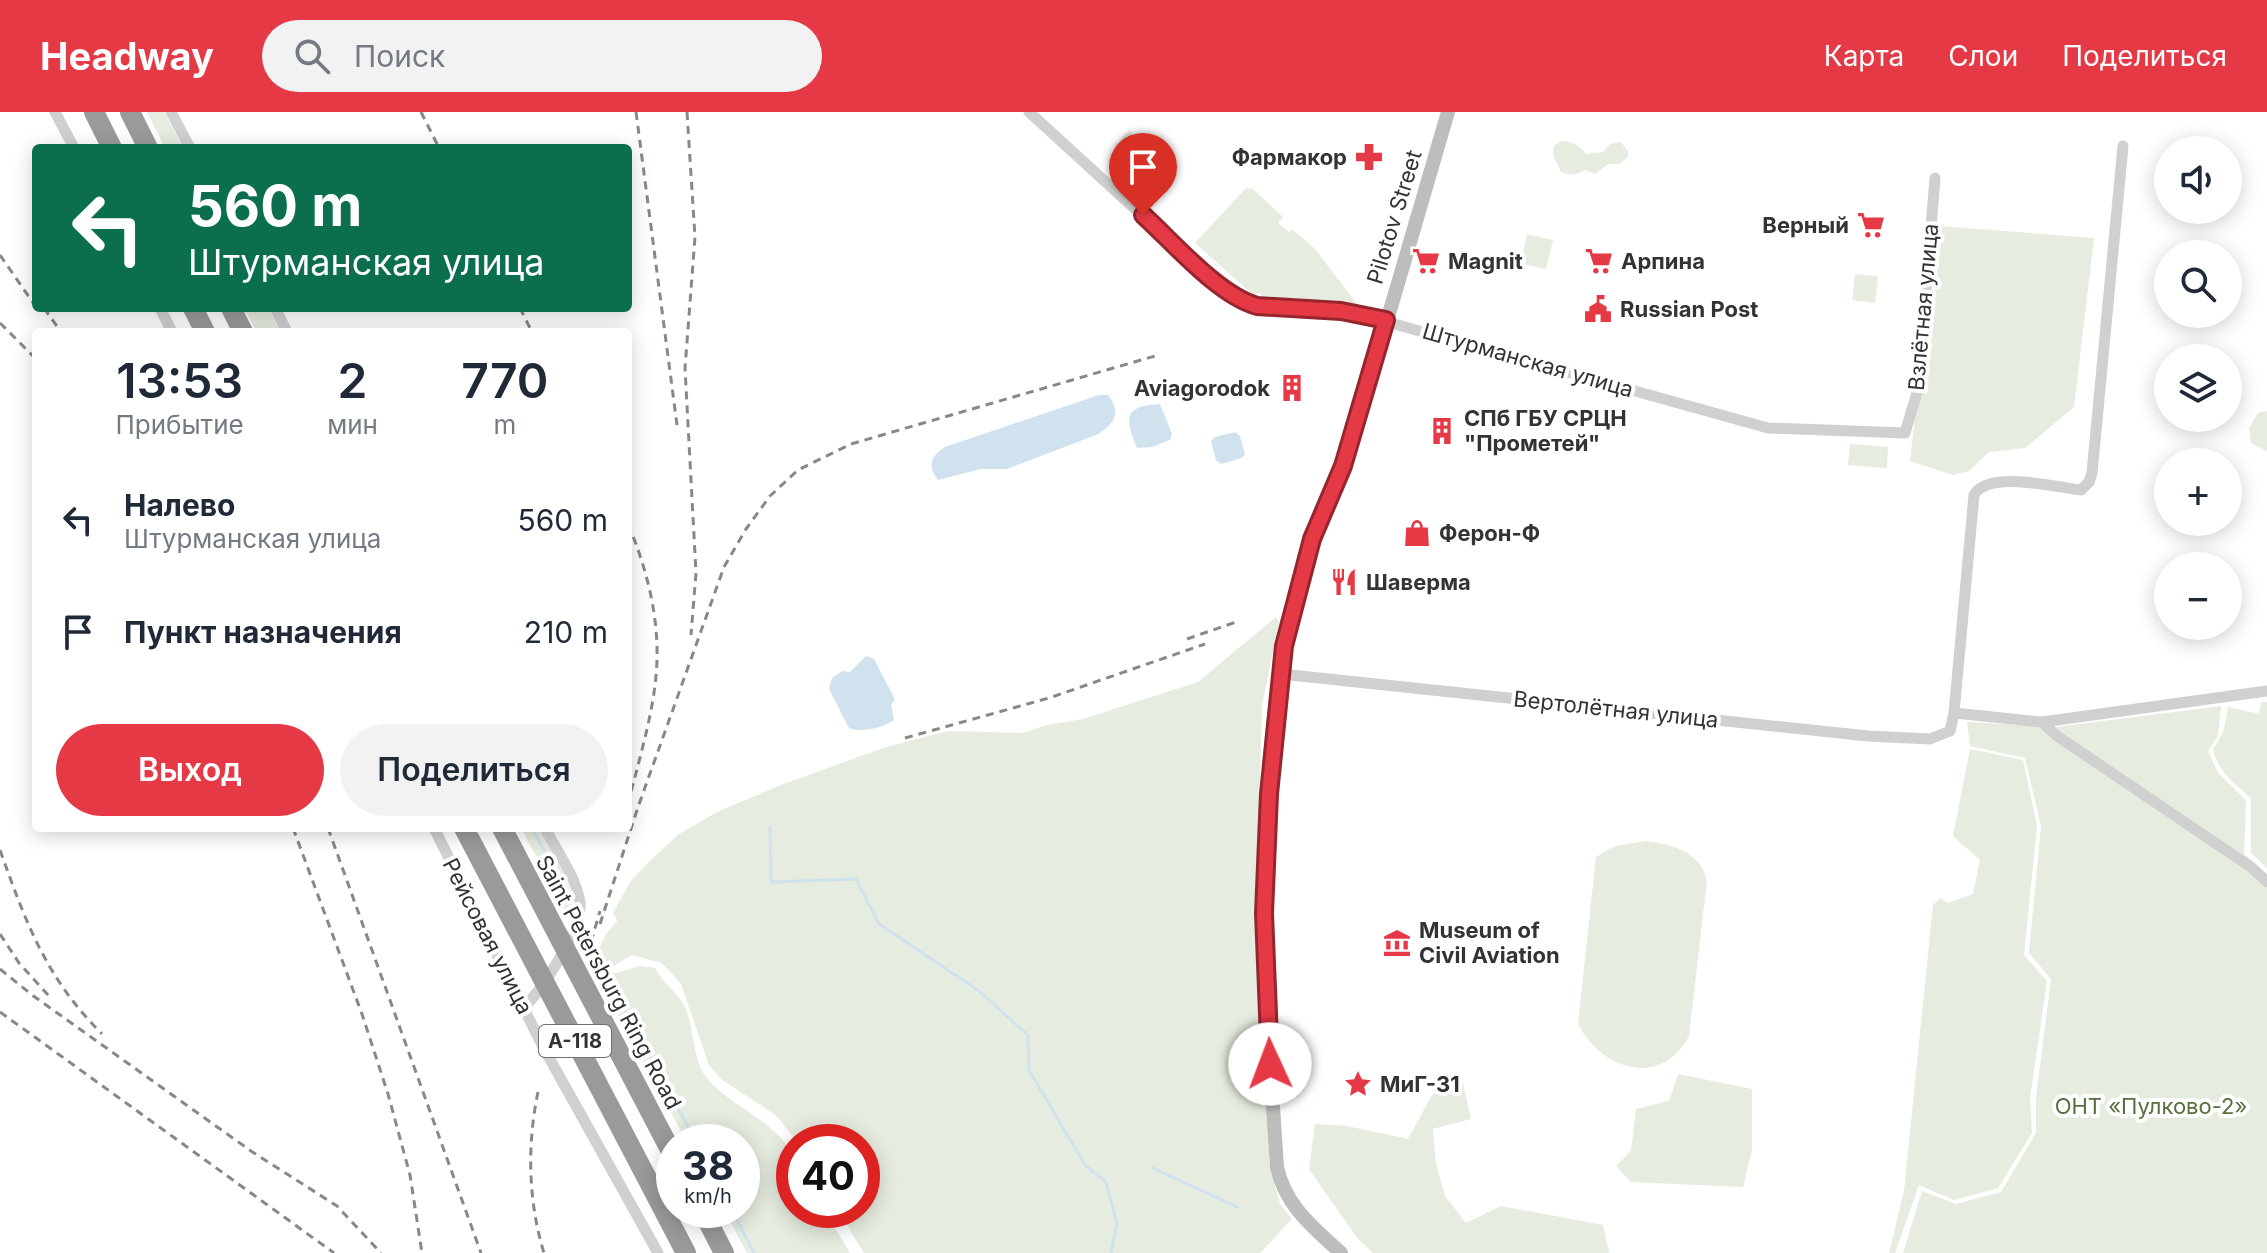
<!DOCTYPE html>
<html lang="ru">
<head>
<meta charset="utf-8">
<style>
	body { margin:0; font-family:Inter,sans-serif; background:#f2f2f3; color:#1f2937; height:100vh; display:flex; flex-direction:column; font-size:30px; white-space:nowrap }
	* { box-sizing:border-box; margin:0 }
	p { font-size:26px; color:#747a83 }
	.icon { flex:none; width:44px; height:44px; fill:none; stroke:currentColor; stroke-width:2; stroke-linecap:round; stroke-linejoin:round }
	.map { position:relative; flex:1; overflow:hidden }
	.panel { position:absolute; left:32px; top:216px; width:600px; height:504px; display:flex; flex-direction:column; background:#fff; border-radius:8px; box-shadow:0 4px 20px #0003 }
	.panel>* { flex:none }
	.top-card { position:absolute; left:32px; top:32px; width:600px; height:168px; border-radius:8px; box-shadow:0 4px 20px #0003; background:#0b6e4f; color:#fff; overflow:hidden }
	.tools { position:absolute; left:2154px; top:24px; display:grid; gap:16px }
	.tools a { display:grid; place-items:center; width:88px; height:88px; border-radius:50%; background:#fff; box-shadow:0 4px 20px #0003; font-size:40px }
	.speed { position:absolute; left:656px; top:1012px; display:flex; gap:16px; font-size:40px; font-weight:700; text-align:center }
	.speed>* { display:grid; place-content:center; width:104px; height:104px; border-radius:50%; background:#fff; box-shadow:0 4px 20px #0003; line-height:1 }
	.speed small { font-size:20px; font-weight:400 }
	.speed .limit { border:12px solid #d22; background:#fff; color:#111 }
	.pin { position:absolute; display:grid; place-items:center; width:68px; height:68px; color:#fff; margin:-82px -34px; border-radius:50% 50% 50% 0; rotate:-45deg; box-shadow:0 0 8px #0007 }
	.pin .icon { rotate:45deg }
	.me { position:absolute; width:88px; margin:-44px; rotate:358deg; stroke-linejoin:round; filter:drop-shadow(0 0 6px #0008) }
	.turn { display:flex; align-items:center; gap:28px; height:168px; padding:0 24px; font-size:36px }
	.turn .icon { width:104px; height:104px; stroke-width:2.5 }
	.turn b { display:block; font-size:56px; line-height:68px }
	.eta { display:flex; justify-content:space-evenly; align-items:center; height:136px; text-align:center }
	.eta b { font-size:48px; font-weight:600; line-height:56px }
	.action { display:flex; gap:16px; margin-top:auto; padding:16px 24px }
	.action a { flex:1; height:92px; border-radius:48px; background:#e63946; color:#fff; font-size:32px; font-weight:600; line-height:92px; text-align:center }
	.action a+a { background:#f2f2f3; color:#1f2937 }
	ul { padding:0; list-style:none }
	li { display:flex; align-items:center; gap:24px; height:112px; padding:0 24px }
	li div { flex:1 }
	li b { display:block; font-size:30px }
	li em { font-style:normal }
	header { display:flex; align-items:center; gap:48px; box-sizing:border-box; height:112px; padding:0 40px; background:#e63946; color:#fff }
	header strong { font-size:38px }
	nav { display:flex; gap:44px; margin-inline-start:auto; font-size:28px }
	.search { width:560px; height:72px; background:#f2f2f3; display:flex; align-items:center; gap:20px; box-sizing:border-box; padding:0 28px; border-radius:44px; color:#747a83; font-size:30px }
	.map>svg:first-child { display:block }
</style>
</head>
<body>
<header>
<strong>Headway</strong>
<div class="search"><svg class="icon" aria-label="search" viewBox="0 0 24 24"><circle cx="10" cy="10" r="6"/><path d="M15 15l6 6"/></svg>Поиск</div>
<nav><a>Карта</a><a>Слои</a><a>Поделиться</a></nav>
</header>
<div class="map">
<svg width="2267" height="1141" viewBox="0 0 2267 1141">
	<rect width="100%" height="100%" fill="#fff"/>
	<path fill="#e6ecdf" d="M147,0h17l19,36h-18z
		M1129,18l25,24 -13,15 -26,-23z
		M1561,29c12,0 18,4 25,13l17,-2 7,-8 11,-2 7,9v6l-9,7h-11l-13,10 -10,-4c-9,5 -15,6 -24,2l-8,-17 1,-9z
		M1246,76l7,1 30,28 -5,6 11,9 3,-3 23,20 46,60 -95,-10 -7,-6 -7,1 -57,-51z
		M1941,114l153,12 -20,169 -49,41 -36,4 -20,19 -16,4 -43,-14 5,-44 10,-34z
		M1527,122l26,6 -7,29 -25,-5z
		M1855,162l23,2 -3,27 -23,-3z
		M244,196h24l12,24h-23z
		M2267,299v40l-16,-8 -2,-15 9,-15z
		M1850,332l38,3 -1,21 -39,-3z
		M1276,505l3,5 -17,83 -6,208 14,255 10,36 12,15 -32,34h-396l-26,-43h24v-68h-65l-21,-27 -54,-35 -13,-15 -28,-81 -19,-21 -30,-8 -27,16 -12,-10 13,-27 11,-13 -4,-8 18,-32 18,-19 30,-28 40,-23 62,-26 105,-38 62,-16 75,2 24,-8 36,-6 115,-37z
		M2261,590h6v166l-16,-15v-55c-17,-15 -33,-26 -38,-49 10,-13 13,-26 15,-42l31,7z
		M2221,594l-3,30 -10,15 10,22 28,27 -2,54 23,20v379h-364l19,-62 34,13 45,-12 35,-59v-35l15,-119 -22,-26 12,-127 -16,-68 -55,-12 -3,-24 89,5z
		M1970,637l53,11 14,66 -13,129 23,26 -17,117 2,35 -34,55 -44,12 -35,-15 -24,68h-6l15,-62 29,-286 7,-7 8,5 25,-9 7,-34 -27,-24z
		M521,716h18c13,25 42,66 32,94z
		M1645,729c27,3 54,10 62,39l-18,156c-28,53 -87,34 -111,-12l18,-167 19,-11z
		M640,854l15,2c7,15 23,24 30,39 9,20 8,54 21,70 24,30 70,44 87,78 5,10 1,42 1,55h30l26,43h-103l-23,-43h18v-68h-55l-84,-154 6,-13z
		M1678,962l74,15v61l-9,37 -112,-5 -15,-16 15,-15 5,-42 33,-8z
		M1463,971l8,36 -38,10 3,35 9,32 21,27 35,-17 102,19 6,28h-236l-15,-14 -49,-70 6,-45 32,2 61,13 24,-44z"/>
	<path fill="#cfe2ee" d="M1099,283h9c14,18 6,30 -12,40l-89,34h-26l-43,11c-11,-14 -7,-24 7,-33z
		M1160,292l12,30 -2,6 -18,7 -15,1c-12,-30 -14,-42 23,-44z
		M1235,320l5,4 5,18 -3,4 -21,6 -5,-4 -5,-19 4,-4z
		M866,544l8,3c7,14 15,28 21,41l-4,5 3,15c-11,8 -32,13 -45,8l-20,-39 3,-11 10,-7 8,1z"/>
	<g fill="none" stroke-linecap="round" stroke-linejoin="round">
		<path stroke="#cfe2ee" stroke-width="3" d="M770,715l1,55 85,-3 23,45 100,67 49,44 1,35 56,95 21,17 11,42 -6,29
			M532,716l39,73
			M614,878l82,152
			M1153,1056l84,39
			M732,1098l22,43"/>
		<path stroke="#d0d0d0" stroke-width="11" d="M55,0l19,36
			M171,0l19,36
			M1029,0l184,168 23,19 21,7 31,1 74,8 406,113 137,5 13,-44 17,-211
			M160,196l12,24
			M275,196l12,24
			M1281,562l587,62 62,3 20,-8 4,-18 20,-218c14,-25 81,-8 107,-5l8,-8 3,-9 31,-327
			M1954,601l88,9 15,14 194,131 16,15
			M2042,610l225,-31
			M434,716l108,217 116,208
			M525,894c18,-17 58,-79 55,-104 -4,-25 -24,-52 -35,-74"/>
		<path stroke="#bdbdbd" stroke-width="14" d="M1341,1141c-27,-25 -56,-47 -64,-86 -12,-176 -24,-361 10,-536 6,-31 14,-64 25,-93 10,-27 24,-51 33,-78 36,-116 69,-232 103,-348"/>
		<path stroke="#9a9a9a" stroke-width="20" d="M94,0l18,36
			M130,0l18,36
			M193,196l12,24
			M231,196l12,24
			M702,1098l22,43"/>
		<path stroke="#888" stroke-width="3" stroke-dasharray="8 6" stroke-linecap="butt" d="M421,0l18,36
			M636,0l41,313
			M687,0l8,125 -10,131 11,205 -5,62
			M0,143l36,52
			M44,196l17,24
			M520,196l12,24
			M0,211l36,36
			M628,412c20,47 33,100 28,152 -4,43 -18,87 -28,128
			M1187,527l49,-17
			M905,626l144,-40 156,-54
			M293,716l69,186 26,80 22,81 12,78
			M328,716l153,425
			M0,738c26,73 46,128 102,184
			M600,812l38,-117 86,-240 22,-38 24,-33 28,-26 53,-26 304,-88
			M0,822l19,29 30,33
			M591,830l9,-31
			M0,857l32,26 219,156 86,55 44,47
			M0,900l334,241
			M538,980c-11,52 -10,109 6,161"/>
		<path stroke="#9a9a9a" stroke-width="20" d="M464,716l222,425
			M502,716l172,329"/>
	</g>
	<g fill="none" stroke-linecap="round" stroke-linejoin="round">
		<g stroke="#96252e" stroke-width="20">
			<path id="route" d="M1143,103c31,28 75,80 114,91l84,5 45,9 -43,146 -31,73 -28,107 -15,148 -5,119 6,151"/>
		</g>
		<use href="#route" stroke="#e63946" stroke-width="14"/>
	</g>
	<defs>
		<g id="pharmacy-bare" transform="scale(2.16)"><path d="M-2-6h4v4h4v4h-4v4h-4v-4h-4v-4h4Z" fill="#e63946" stroke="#fff" stroke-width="2.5" paint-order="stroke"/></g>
		<g id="supermarket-bare" transform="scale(2.16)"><path d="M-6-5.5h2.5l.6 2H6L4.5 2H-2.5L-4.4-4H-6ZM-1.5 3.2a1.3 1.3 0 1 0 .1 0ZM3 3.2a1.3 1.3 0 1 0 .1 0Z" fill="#e63946" stroke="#fff" stroke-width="2.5" paint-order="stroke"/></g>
		<g id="civic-bare" transform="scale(2.16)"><path d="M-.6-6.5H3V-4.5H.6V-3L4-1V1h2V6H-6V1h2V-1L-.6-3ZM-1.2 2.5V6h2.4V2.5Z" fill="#e63946" stroke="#fff" stroke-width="2.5" paint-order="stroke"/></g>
		<g id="building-bare" transform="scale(2.16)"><path d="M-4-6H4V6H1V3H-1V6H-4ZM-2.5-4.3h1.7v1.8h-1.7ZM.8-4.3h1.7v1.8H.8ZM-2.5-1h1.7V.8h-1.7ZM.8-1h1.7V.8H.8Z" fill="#e63946" stroke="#fff" stroke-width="2.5" paint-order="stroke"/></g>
		<g id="shop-bare" transform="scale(2.16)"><path d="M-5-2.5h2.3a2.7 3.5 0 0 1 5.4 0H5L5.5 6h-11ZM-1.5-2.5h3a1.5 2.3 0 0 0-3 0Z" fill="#e63946" stroke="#fff" stroke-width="2.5" paint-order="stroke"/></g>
		<g id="restaurant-bare" transform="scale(2.16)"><path d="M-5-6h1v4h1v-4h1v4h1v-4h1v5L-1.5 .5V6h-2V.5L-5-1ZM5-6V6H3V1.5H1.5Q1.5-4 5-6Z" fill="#e63946" stroke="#fff" stroke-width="2.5" paint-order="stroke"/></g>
		<g id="museum-bare" transform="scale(2.16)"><path d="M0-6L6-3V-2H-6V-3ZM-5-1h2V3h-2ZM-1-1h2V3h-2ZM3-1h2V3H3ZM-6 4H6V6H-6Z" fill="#e63946" stroke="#fff" stroke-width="2.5" paint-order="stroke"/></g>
		<g id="sight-bare" transform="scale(2.16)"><path d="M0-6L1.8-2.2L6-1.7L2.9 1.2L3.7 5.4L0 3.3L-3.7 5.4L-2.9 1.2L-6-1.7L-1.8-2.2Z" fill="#e63946" stroke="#fff" stroke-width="2.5" paint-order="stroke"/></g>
	</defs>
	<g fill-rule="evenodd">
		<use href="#pharmacy-bare" x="1369" y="45"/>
		<use href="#supermarket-bare" x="1871" y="113"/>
		<use href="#supermarket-bare" x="1426" y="149"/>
		<use href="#supermarket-bare" x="1599" y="149"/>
		<use href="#civic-bare" x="1598" y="197"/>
		<use href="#building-bare" x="1292" y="276"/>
		<use href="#building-bare" x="1442" y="319"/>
		<use href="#shop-bare" x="1417" y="421"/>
		<use href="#restaurant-bare" x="1344" y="470"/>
		<use href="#museum-bare" x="1397" y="831"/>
		<use href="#sight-bare" x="1358" y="972"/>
	</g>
	<g text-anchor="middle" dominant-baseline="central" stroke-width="8" stroke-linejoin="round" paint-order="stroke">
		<rect fill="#fff" stroke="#707070" stroke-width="2" x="539" y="913" width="72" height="32" rx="6"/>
		<g font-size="20" font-weight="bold" fill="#333">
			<text x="575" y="929">А-118</text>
		</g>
		<g font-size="22" font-weight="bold" fill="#333" stroke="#fff" text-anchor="start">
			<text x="1347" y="45" text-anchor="end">Фармакор</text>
			<text x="1849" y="113" text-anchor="end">Верный</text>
			<text x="1448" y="149">Magnit</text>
			<text x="1621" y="149">Арпина</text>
			<text x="1620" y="197">Russian Post</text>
			<text x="1270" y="276" text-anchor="end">Aviagorodok</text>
			<text x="1464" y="306">СПб ГБУ СРЦН<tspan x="1464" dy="25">"Прометей"</tspan></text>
			<text x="1439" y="421">Ферон-Ф</text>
			<text x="1366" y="470">Шаверма</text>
			<text x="1419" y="818">Museum of<tspan x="1419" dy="25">Civil Aviation</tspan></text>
			<text x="1380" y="972">МиГ-31</text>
		</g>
		<g font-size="22" fill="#333" stroke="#fff">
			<text transform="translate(1394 105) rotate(-73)">Pilotov Street</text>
			<text transform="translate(1923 195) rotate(-85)">Взлётная улица</text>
			<text transform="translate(1528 248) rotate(16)">Штурманская улица</text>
			<text transform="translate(1616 597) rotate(6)">Вертолётная улица</text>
			<text transform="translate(488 824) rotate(63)">Рейсовая улица</text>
			<text transform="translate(609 870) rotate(62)">Saint Petersburg Ring Road</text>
		</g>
		<g font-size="22" fill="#56703f" stroke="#fff">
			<text x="2151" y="994">ОНТ «Пулково-2»</text>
		</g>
	</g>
</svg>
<div class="tools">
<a><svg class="icon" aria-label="sound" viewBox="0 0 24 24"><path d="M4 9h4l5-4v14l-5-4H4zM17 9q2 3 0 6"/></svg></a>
<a><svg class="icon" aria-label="search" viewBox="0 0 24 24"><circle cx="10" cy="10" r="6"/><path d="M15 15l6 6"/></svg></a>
<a><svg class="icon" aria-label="layers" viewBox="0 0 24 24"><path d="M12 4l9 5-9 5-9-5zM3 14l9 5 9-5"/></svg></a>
<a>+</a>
<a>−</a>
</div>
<div class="speed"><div>38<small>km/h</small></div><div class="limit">40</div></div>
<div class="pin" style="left:1143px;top:103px;background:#d93025"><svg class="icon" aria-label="arrive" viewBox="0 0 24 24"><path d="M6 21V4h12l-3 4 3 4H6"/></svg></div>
<svg class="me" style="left:1270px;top:952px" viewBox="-20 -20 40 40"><circle r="19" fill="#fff"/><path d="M0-13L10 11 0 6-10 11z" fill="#e63946"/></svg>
<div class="top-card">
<div class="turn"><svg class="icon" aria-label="left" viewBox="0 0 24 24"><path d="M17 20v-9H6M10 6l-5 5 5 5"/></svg><div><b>560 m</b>Штурманская улица</div></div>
</div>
<section class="panel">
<div class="eta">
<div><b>13:53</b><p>Прибытие</p></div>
<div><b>2</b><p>мин</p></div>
<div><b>770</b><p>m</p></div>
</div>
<ul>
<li><svg class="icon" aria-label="left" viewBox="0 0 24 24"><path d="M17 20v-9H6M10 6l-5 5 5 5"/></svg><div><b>Налево</b><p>Штурманская улица</p></div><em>560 m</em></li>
<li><svg class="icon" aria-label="arrive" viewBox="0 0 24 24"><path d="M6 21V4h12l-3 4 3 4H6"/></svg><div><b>Пункт назначения</b></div><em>210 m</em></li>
</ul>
<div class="action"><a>Выход</a><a>Поделиться</a></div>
</section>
</div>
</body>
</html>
